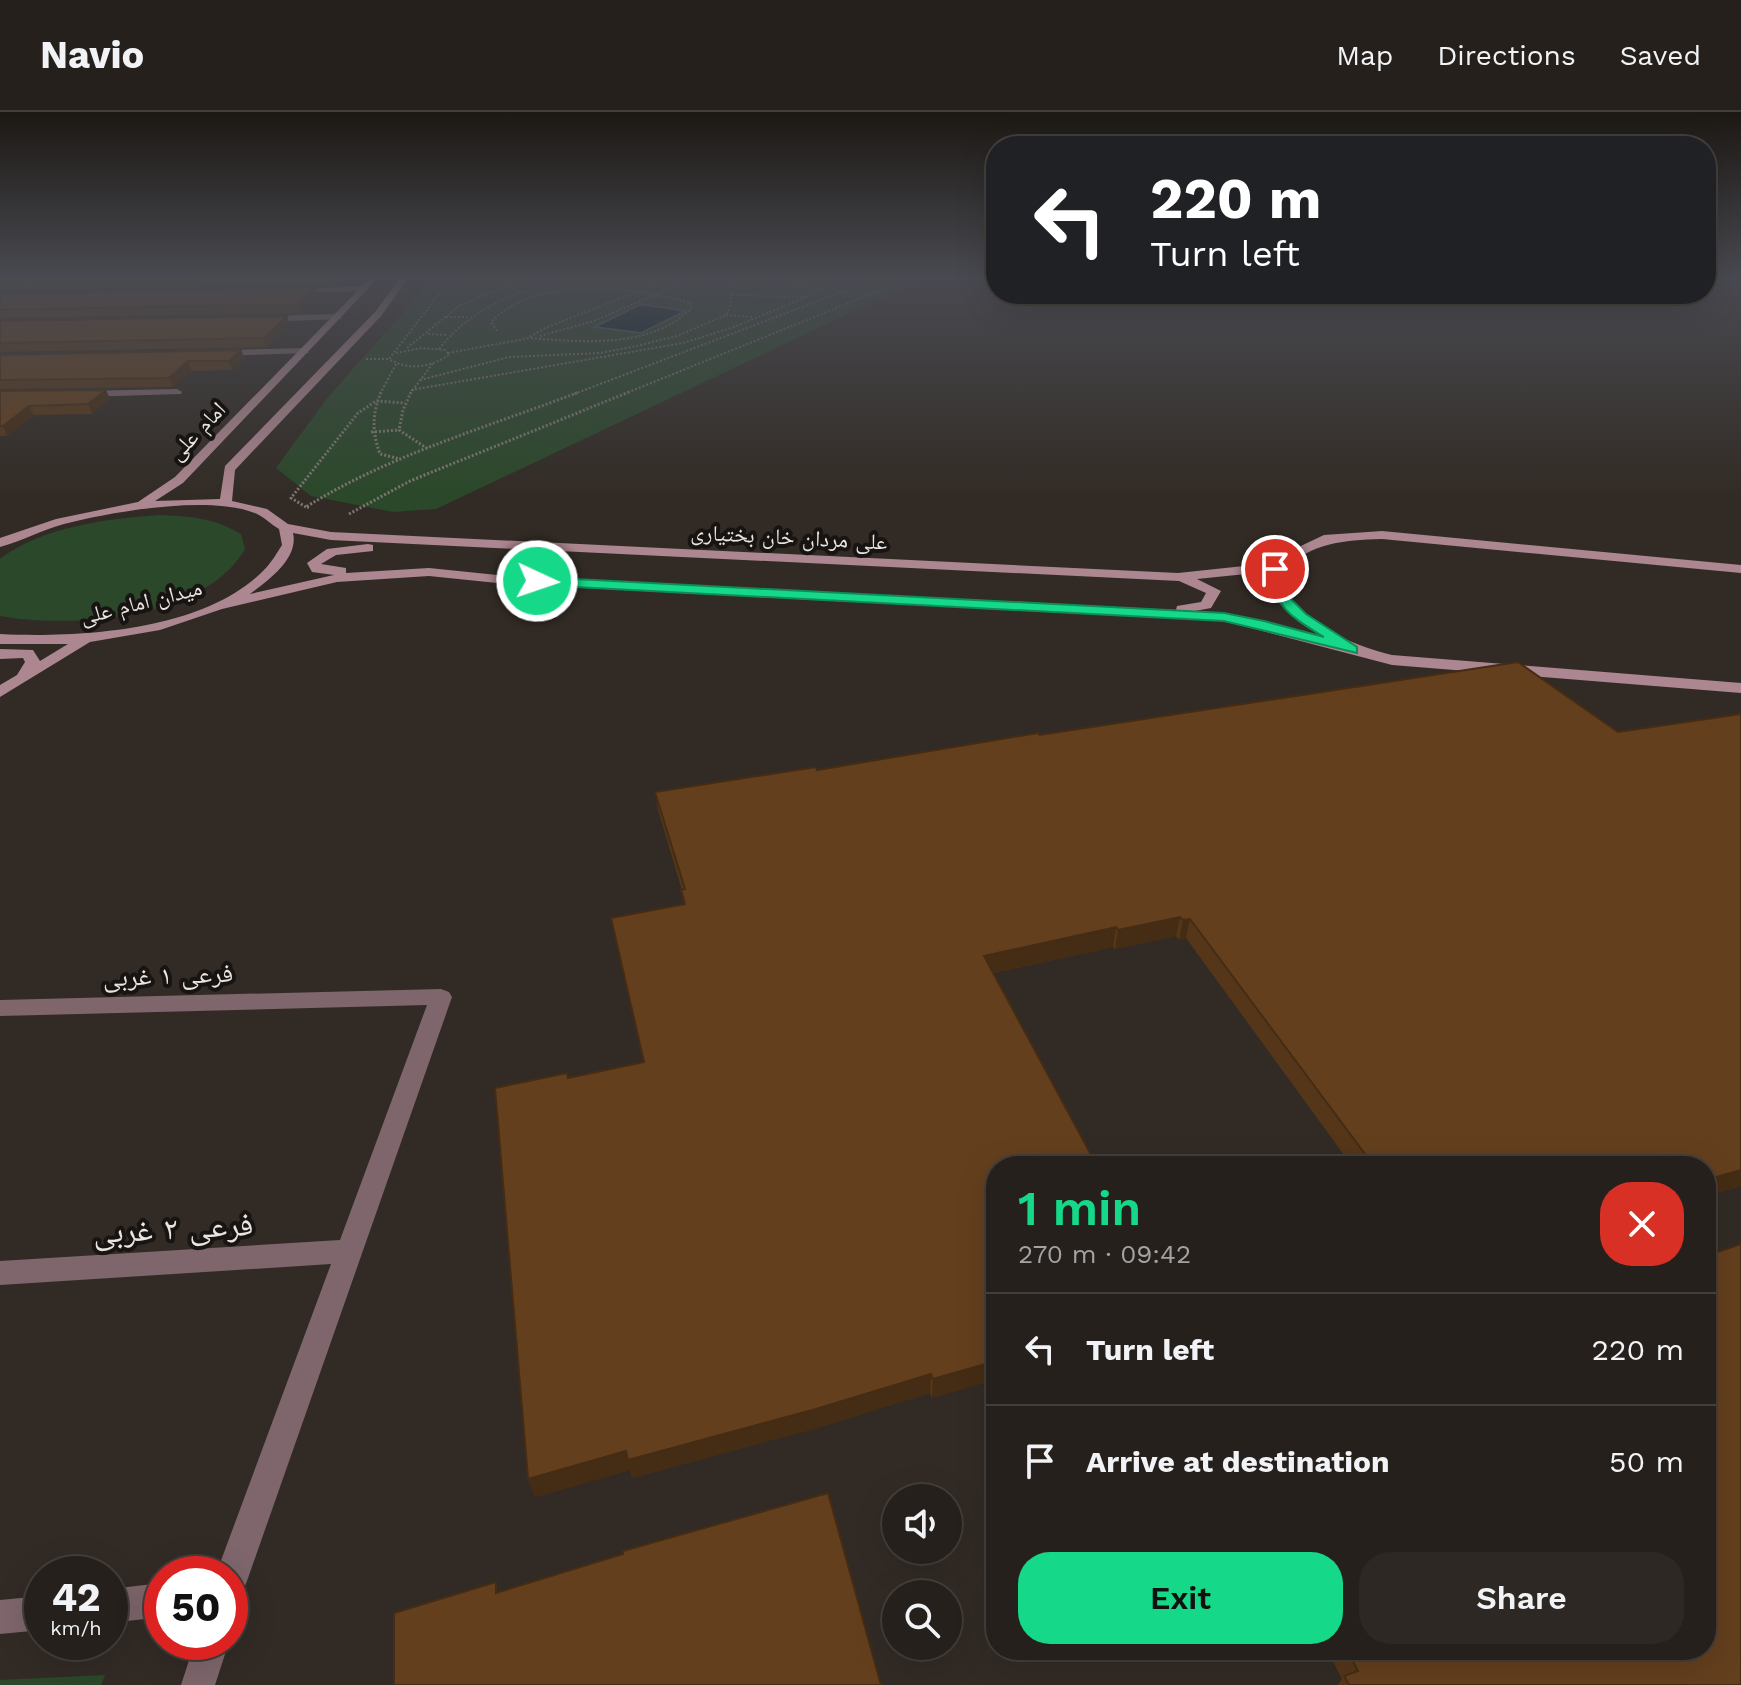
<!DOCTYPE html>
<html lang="en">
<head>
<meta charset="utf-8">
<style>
	body { margin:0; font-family:"Work Sans","Noto Naskh Arabic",sans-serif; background:#2e2825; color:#f1f3f6; height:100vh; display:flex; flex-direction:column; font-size:30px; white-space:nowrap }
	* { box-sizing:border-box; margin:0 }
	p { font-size:26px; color:#a4a3a3 }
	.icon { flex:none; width:44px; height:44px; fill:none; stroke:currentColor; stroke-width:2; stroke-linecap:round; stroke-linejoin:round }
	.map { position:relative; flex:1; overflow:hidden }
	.side { position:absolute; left:986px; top:1044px; width:730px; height:504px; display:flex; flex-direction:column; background:#26201c; border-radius:32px; box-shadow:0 8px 32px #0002,0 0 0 2px #423e3b }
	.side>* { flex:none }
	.banner { position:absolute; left:986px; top:24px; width:730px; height:168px; border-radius:32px; box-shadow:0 8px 32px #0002,0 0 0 2px #423e3b; background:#202124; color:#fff; overflow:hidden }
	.fabs { position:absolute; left:882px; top:1372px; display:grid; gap:16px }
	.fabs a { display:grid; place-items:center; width:80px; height:80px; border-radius:50%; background:#26201c; box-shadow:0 8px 32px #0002,0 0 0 2px #423e3b; font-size:40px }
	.speed { position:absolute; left:24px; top:1444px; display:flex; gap:16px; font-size:40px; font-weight:700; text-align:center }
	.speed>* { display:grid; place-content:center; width:104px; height:104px; border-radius:50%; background:#26201c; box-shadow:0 8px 32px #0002,0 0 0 2px #423e3b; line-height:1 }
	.speed small { font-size:20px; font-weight:400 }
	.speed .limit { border:12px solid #d22; background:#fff; color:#111 }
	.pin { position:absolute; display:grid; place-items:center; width:68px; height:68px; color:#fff; margin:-34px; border:4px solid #fff; border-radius:50%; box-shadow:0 2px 8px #0007 }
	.me { position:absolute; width:88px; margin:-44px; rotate:93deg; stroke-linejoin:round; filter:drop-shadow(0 0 6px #0008) }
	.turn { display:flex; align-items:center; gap:28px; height:168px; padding:0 32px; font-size:36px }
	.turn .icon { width:104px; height:104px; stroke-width:2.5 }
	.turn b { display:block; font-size:56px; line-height:68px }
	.round { display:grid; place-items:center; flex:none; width:84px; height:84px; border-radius:32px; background:#2e2825 }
	.summary { display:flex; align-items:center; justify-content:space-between; height:136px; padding:0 32px }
	h1 { font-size:48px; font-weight:600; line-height:60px; color:#15d989 }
	.cta { display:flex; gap:16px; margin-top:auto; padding:16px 32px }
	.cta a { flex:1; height:92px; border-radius:32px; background:#15d989; color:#111; font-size:32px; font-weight:600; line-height:92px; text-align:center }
	.cta a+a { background:#2e2825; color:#f1f3f6 }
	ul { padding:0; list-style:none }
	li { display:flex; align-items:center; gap:24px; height:112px; padding:0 32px; border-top:2px solid #423e3b }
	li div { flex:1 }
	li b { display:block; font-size:30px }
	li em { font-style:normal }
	header { display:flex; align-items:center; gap:48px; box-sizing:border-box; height:112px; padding:0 40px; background:#26201c; border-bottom:2px solid #423e3b }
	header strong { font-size:38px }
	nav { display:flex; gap:44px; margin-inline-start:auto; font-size:28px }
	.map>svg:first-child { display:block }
</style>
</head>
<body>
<header>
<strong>Navio</strong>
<nav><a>Map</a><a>Directions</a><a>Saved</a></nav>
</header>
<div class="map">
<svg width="1741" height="1573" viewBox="0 0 1741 1573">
	<rect width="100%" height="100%" fill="#322b25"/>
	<path fill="#2b482a" d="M436,164h492l-492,233 -43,3 -82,-16 -35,-28 52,-71z
		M159,403c30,1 56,3 82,19l4,15c-40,70 -173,80 -245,67v-57c43,-33 107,-40 159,-44z
		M105,1563l-4,10h-101v-5z"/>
	<path fill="#001f28" stroke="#465a60" stroke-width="2" d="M641,192l45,7 -45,22 -47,-6z"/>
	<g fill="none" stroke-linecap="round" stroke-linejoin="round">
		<path stroke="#7d7772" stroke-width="2" stroke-dasharray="2 2" stroke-linecap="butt" d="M646,164l5,2
			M733,175l52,-3 42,5
			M732,183l75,2
			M726,203l27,2
			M446,205h22
			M497,219l-6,-9c48,-48 140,-35 200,-19v6c-42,40 -108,33 -162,29
			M428,222l20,1
			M540,224l54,-15 86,-37 62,-8
			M530,225l15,-9 117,-46 36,-6
			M407,236l52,-42 46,-20 37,-10
			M439,237c34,-43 80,-58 130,-73
			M396,241l26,-5 23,2 4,5c-18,12 -41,16 -60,4l64,-83
			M448,241l82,-15
			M366,247h23
			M420,268l89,-23 91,-4 37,-7 40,-10 49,-21 5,-11v-28
			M411,278l272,-47 51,-16 123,-51
			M380,282l16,-30
			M410,282l23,-31
			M574,282l309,-118
			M624,282l291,-118"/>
		<path stroke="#7d7772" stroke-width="3" stroke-dasharray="2 2" stroke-linecap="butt" d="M381,280c-9,22 -9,40 -1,62l20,5
			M411,280l-8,18 -4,20 29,19
			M371,320l28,-2
			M306,395l-15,-9 67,-85 18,-12 29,2
			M309,395h-3c83,-52 182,-80 273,-115
			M349,402l61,-33 219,-89"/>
		<path fill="#7e666c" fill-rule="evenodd" d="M363,174l3,5 -75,2 -4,-3z
			M339,202l3,5 -82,3 -4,-3 4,-3z
			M306,236l3,5 -91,3 -5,-3 5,-3z
			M177,277l5,3 -1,2 -101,3 -5,-3 5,-3z
			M441,877l8,3 3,5 -205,584 -5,12 -12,5v-24h-14l115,-310 -331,21v-24l340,-21 87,-235 -427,11v-16z
			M162,1471v34l-52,6v-34z
			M42,1484v34l-42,4v-34z
			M195,1530h34l-14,43h-34z"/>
		<path fill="#ac8690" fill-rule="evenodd" d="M372,164h8l-197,207 -28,18 65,-2 5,-33 150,-154 27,-36h8l-29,40 -146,154 -3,31 35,8 21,15 43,8 847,41 66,-7 42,-13 38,-18 58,-4 359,34v8l-359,-34c-40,1 -69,4 -100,31 1,8 1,19 6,25 22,33 68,51 104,60l349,28v10l-349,-28 -168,-44 -717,-37 -78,-8 -92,6 -115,27 -62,21 -70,12 -90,55v-12l17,-10 8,-13 -2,-4 -23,1v-10l33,1 7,11 28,-17h-68v-10c80,4 204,-3 264,-64 7,-7 13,-17 18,-25l-3,-16c-7,-4 -13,-10 -20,-14 -44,-22 -148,-3 -195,9 -22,6 -42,17 -64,23v-9l56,-19 82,-17 37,-25zM293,421l38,7 848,41 27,12 -5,9 -24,4 -1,4 -669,-34 -78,-8 -83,5v-5l-25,-4 15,-9 37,-4v-6l-5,-1 -41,5 -20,14 5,9 22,3 -84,19c19,-14 49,-36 43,-61zM1270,455c-5,34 25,53 51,69 -42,-11 -82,-23 -126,-25l16,-3 10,-17 -24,-12 49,-5z"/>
	</g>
	<path fill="#553619" d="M0,164h345l-9,8 -336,6z
		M0,182l317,2 -17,17 -300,5z
		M287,204l2,8 -23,23 -266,5v-31z
		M241,238l3,8 -12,12 -41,1 -18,16 -173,2v-34z
		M106,278l4,9 -18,15 -58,1 -27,21h-7v-45z
		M1741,602v472l-35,10v-30h-354l-166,-228 -7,2 -3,-4 -61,13 -2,-2 -120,26 -61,425 -2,-5 -113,35 -185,50 -2,-8 -95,27 -7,-18 40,-401 75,-16 -32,-144 72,-14 -1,-14 -24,-80 -3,-18 162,-22 223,-35 578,-3z
		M1327,1538h379l35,35h-403l4,-6z"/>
	<path fill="#452c14" d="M335,164h10l-9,8 -2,-7z
		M315,176l2,8 -17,17 -2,-9z
		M287,204l2,8 -23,23 -2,-9z
		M241,238l3,8 -12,12 -3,-9z
		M188,249l3,10 -18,16 -4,-9z
		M106,278l4,9 -18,15 -4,-10z
		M29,294l5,9 -27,21 -4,-10z
		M1180,805l-4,19 -61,13 3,-19z
		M1190,807l-4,19 -7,2 4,-20z
		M1116,815l-3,20 -131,28 2,-19z
		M1741,1058v16l-35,10v-16z
		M996,1249v19l-64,18 1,-19z
		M931,1262l-1,19 -113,35 -185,50 -2,-8 -95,27 -7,-18 98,-28z"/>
	<path fill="#633f1d" stroke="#452c14" stroke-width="2" d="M0,164h335l-335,6z
		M315,176l-17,16 -298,6v-16z
		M287,204l-23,22 -264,5v-22z
		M241,238l-12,11h-41l-19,17 -169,2v-25z
		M106,278l-18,14 -59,2 -26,20h-3v-35z
		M1518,550l100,70 123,-18v456l-35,10v-14h-332l-184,-247 -7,1 -3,-3 -62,13 -2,-3 -132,29 113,210h-101v195l-63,18 -2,-5 -115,35 -188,51 -2,-9 -98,28 -33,-391 72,-15 1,5 76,-16 -33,-144 74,-14 -4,-14 4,-1 -30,-97 161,-25 1,3 221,-37 2,2z
		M1741,1132v441h-392l-5,-9 14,-5 -11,-21h359v-394z
		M828,1381l53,192h-487v-72l102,-31v11l127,-39v-3z"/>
	<linearGradient id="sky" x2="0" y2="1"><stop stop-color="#1c1814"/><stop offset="0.43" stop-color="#494a51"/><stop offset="1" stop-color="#494a51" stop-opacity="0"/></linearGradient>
	<rect width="1741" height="384" fill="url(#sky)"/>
	<path fill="#15d989" stroke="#0e8d59" stroke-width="2" d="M1275,454l7,3 3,24 21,21 51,33v6l-133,-32 -687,-36 -6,-4 6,-4 687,36 40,8 60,16c-32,-20 -49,-28 -55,-68z"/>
	<g text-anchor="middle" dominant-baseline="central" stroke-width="8" stroke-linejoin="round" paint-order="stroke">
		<g font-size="22" fill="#e9e5e1" stroke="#171412">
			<text transform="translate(197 319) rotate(-46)">امام علی</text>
			<text transform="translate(789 425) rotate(3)">علی مردان خان بختیاری</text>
			<text transform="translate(141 490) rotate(-14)">میدان امام علی</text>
		</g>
		<g font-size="26" fill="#e9e5e1" stroke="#171412">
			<text transform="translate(168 863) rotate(-2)">فرعی ۱ غربی</text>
		</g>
		<g font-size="32" fill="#e9e5e1" stroke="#171412">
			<text transform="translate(173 1116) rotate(-3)">فرعی ۲ غربی</text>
		</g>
	</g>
</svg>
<div class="fabs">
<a><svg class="icon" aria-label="sound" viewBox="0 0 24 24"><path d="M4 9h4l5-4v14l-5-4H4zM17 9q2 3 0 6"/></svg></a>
<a><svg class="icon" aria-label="search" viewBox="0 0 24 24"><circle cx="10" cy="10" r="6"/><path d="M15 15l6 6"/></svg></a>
</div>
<div class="speed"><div>42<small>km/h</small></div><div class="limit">50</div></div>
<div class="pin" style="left:1275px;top:457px;background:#d93025"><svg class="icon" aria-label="arrive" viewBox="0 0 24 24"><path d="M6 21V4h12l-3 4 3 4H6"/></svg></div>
<svg class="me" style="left:537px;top:469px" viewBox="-20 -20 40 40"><circle r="17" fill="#15d989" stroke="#fff" stroke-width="3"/><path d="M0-11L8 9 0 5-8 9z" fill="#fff"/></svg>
<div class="banner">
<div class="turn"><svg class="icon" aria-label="left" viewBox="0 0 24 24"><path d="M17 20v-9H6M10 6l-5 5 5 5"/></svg><div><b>220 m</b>Turn left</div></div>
</div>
<section class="side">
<div class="summary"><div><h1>1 min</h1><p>270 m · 09:42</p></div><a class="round" style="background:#d93025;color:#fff"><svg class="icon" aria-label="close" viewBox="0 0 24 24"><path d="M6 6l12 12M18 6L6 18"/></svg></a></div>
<ul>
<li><svg class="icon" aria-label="left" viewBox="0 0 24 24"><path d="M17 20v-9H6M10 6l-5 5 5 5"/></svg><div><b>Turn left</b></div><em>220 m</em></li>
<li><svg class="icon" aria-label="arrive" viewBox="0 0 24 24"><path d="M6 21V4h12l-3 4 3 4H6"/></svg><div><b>Arrive at destination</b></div><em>50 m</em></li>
</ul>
<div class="cta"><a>Exit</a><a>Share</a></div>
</section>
</div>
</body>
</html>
